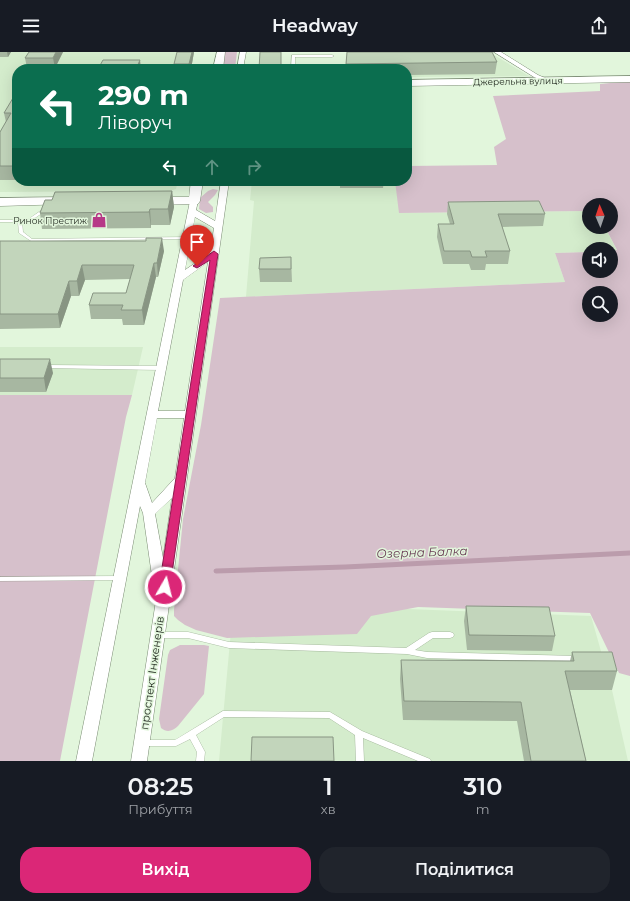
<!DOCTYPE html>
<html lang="uk">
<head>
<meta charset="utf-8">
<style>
	body { margin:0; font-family:Montserrat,sans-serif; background:#20242c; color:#f1f3f6; height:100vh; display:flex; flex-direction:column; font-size:15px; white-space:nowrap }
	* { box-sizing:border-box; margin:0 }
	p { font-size:13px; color:#9ea1a6 }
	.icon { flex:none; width:22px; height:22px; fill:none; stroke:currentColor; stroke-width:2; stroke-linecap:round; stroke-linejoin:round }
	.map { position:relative; height:709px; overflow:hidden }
	.side { display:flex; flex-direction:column; background:#171b24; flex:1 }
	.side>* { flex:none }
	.banner { position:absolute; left:12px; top:12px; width:400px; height:122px; border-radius:16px; box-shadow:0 4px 16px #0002; background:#0b6e4f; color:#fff; overflow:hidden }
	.needle { width:26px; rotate:358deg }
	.tools { position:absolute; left:582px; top:146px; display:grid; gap:8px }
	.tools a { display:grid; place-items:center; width:36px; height:36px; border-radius:50%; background:#171b24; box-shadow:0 4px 16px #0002; font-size:20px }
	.pin { position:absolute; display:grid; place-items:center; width:34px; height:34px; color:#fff; margin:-41px -17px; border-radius:50% 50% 50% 0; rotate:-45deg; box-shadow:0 0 4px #0007 }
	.pin .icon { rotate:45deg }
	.me { position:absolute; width:44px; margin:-22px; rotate:8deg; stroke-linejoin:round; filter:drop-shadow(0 0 3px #0008) }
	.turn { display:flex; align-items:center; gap:14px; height:84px; padding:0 20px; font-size:18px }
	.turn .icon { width:52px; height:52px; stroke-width:2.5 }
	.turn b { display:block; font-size:28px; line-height:34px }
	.lanes { display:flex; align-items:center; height:38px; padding:0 20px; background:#0003; justify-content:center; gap:20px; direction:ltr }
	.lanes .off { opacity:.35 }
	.eta { display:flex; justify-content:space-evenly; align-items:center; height:68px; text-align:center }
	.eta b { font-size:24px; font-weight:600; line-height:28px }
	.button { display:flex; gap:8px; margin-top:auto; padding:8px 20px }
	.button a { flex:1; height:46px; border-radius:16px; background:#db2777; color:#fff; font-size:16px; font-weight:600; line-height:46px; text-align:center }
	.button a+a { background:#20242c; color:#f1f3f6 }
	header { display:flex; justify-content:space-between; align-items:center; height:52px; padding:0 20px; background:#171b24; font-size:18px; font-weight:600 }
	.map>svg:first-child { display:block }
</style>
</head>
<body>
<header><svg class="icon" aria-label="menu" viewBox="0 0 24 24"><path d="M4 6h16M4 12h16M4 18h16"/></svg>Headway<svg class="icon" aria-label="share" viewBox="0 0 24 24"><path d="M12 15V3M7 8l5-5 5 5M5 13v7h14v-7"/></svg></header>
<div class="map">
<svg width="630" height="709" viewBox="0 0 630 709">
	<rect width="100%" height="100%" fill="#e2f6dc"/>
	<path fill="#d4eccc" d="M0,0h194l-3,17h-174v112h161l-2,8 -6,2 -170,1z
		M489,0l40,24 -122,1v-8h-61z
		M252,129h143l5,32 189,-2v16h16l12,24h-6v-2h-22v3l-34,1 10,29 -319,15 8,-96 -4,-1z
		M0,295h143l-11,48h-132z
		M252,551l339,13 21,74 16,71h-409l14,-152z"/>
	<path fill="#d6c0cb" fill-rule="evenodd" d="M223,0h14l-2,17h-13z
		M630,29v595l-11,-3 -29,-60 -172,-6 -47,9 -14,18 -130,4 -31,-8 -11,-5 -7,-5 -4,-4v-6l9,-91 18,-94 19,-127 345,-16 -10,-29 34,-1v19h22v-20l6,-1 -12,-23h6v-22h-22v6l-190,2 -4,-32h12v-15l90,-1 -3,-18 12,-8 -13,-43 107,-5v-7zM589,241h22v22h-22z
		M213,137l5,1 -3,5 -7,7 5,5v5l-7,1 -7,-4 1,-11 8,-7z
		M0,343h132l-6,22 -66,344h-60z
		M180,593h24l5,1 -5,48 -26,32c-5,5 -11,7 -17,2l-2,-9 9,-64 2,-5z"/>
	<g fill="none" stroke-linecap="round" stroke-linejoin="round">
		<path stroke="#bb9cac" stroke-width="5" d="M216,519l129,-4 285,-14"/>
		<g stroke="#7a8b73" stroke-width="0.5">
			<path id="lane" d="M292,3h40l2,1 -2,1h-37v12h-4z
				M45,156h2l1,1 -19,13h-7l1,10 9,7 155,-2 2,1 -2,1 -156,2 -12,-8 -1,-11h-18v-2h27z
				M46,313l115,1 3,2 -3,2 -117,-2 -1,-1 1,-1z
				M120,524h2l1,2 -1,2h-2l-120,1v-4z
				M158,580h30l41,10 177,6 23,-15 3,-1h18l3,1 1,2 -1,2 -3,1h-17l-18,12 12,2 149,4 3,1 1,2 -1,2 -3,1 -149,-4 -20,-4 -178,-6 -41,-10h-30l-3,-1 -1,-2 1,-2z
				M223,659l107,1 32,19 68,28 1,2h-13l-55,-23 1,23h-8l-1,-26 -26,-17 -105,-1 -28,18 9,17 -1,9h-8l1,-9 -7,-13 -14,7h-32l-3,-1 -1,-2 1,-2 3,-1h31z"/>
		</g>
		<g stroke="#7a8b73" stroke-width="1">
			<path id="street" d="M240,0h6l-3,17h-6z
				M494,0h7l37,23 12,5 -3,2 -13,-5z
				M221,129h8l-82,580h-16l26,-167 -3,-4 -11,-77 -3,-7 -48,255h-16l114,-560 1,-2h6l1,2 -2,9 19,11zM195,165l19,11 -4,25 -25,17zM208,210l-23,149h-27l25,-131zM157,366h27l-9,60 -23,25 -7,-20zM172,446l-9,60 -8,-44z"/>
		</g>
		<g stroke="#7a8b73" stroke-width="1">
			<path id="secondary" d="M217,0h8l-2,17h-10z
				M630,24v6l-223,4v-6z
				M191,129h12l-3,20 -2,3 -46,1 -4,-1 -2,-3 2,-3 4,-1h37z
				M66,145l4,1 2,3 -2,3 -70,2v-8z"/>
		</g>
		<use href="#lane" fill="#fff" fill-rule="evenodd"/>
		<use href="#street" fill="#fff" fill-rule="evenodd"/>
		<use href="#secondary" fill="#fff" fill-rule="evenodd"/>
	</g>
	<path fill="#a7b7a1" d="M0,0h11l-3,5h-8z
		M29,0h34l-8,16h-28l-2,-10z
		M194,0l-3,17h-29h12v-5z
		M347,0l150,10 -2,12 -88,1v-6h-61z
		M17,41v87h-17v-48l6,-10 -2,-9z
		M117,129h27v1h-27z
		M340,129h44l-1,7h-43z
		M172,139l2,16 -4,18h-19v3l-109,1 -2,-16z
		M448,150l97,12 -2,12 -41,1 8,24 -2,13h-22l-1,6h-14l-2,-6h-26l-6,-27 1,-13h12l-3,-10z
		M0,189l164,10 -6,26h-2l-12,48h-21l-1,-6h-31l-2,-14 37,-12 4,-14 -45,1 -6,16h-8l-11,32 -60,1z
		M291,205l1,25h-32l-1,-13z
		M0,307l53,14 -7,19h-46z
		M466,554l89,30 -3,15 -85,-1 -3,-29z
		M572,600l45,19 -5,19h-42l16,71h-62l-7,-40 -114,-1 -3,-41 1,-19 169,1z"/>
	<path fill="#889583" d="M7,0h4l-3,5z
		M56,0h7l-8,16 -2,-10z
		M192,0h2l-3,17h-1l-1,-5z
		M140,8l1,9h-5z
		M172,139l2,16 -4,18 -2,-16z
		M150,157l1,16v3l-2,-16z
		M162,186l2,13 -6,26 -1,-14z
		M154,211l2,14 -12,48 -2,-15z
		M82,213l3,15 -6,16 -2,-15z
		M69,229l2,15 -11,32 -2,-14z
		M50,307l3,14 -7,19 -2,-14z"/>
	<path fill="#c2d5bb" stroke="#889583" d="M29,0h27l-3,6h-28z
		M177,0h15l-3,12h-15z
		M260,0h21v17h-22z
		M347,0h145l5,10 -151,2z
		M103,8h37l-4,9h-38z
		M16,41h1v73h-17v-34l11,-19h-7z
		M172,139l-4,18h-18l-1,3 -109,1 5,-13h7l3,-8z
		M539,149l6,13h-47l12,37h-25l2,6h-15l-2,-6h-26l-6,-27h16l-6,-22z
		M146,186h16l-5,25h-3l-12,47h-21l2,-5h-34l4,-12h33l8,-28h-52l-5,16h-8l-11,33h-58v-73h146z
		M291,205v12h-32l1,-11z
		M0,307h50l-6,19h-44z
		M466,554l83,1 6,29 -86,-1z
		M572,600h40l5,19h-52l21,90h-55l-10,-59 -117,-1 -3,-41 173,1z
		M252,685h81l1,24h-83z"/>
	<path fill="#db2777" stroke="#8e194d" d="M214,199l4,3 -48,333 -1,3 -4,1 -4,-1 -2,-3 51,-327 -13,8 -4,-2z"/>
	<defs>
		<g id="shop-bare" transform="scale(1.2)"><path d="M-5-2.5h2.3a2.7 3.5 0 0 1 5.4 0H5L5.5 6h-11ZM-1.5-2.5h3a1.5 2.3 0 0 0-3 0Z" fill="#b63887" stroke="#e2f6dc" stroke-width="2.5" paint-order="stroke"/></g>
	</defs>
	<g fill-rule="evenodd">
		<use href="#shop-bare" x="99" y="168"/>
	</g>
	<g text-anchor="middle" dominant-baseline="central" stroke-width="3" stroke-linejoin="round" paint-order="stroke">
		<g font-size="9" fill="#1f261d" stroke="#e2f6dc">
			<text transform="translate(518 29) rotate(-1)">Джерельна вулиця</text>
		</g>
		<g font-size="9" fill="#1f261d" stroke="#e2f6dc" text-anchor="end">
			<text x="87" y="168">Ринок Престиж</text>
		</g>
		<g font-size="11" fill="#1f261d" stroke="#e2f6dc">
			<text transform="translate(152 621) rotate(-82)">проспект Інженерів</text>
		</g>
		<g font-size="12" font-style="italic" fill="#693d55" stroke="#e2f6dc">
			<text transform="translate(422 500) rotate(-2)">Озерна Балка</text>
		</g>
	</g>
</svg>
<div class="tools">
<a><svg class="needle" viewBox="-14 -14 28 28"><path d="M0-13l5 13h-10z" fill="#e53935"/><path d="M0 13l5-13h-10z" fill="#9ea1a6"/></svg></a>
<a><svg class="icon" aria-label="sound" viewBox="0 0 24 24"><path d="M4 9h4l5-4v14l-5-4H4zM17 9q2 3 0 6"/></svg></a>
<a><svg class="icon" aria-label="search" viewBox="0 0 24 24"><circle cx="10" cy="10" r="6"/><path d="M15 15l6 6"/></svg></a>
</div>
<div class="pin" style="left:197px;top:214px;background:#d93025"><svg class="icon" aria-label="arrive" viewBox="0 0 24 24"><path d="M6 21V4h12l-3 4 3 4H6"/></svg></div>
<svg class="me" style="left:165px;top:535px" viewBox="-20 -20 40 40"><circle r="17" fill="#db2777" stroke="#fff" stroke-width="3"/><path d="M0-11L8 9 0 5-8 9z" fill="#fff"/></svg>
<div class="banner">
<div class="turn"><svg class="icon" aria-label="left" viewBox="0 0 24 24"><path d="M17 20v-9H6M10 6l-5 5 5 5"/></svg><div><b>290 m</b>Ліворуч</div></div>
<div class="lanes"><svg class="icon" aria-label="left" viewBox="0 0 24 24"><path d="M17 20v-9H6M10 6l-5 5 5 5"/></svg><svg class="icon off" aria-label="ahead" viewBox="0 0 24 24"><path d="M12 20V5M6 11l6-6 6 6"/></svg><svg class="icon off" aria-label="right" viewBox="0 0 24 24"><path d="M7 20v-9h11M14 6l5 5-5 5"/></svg></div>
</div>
</div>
<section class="side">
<div class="eta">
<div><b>08:25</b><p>Прибуття</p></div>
<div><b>1</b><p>хв</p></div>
<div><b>310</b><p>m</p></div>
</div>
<div class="button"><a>Вихід</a><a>Поділитися</a></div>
</section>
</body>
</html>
